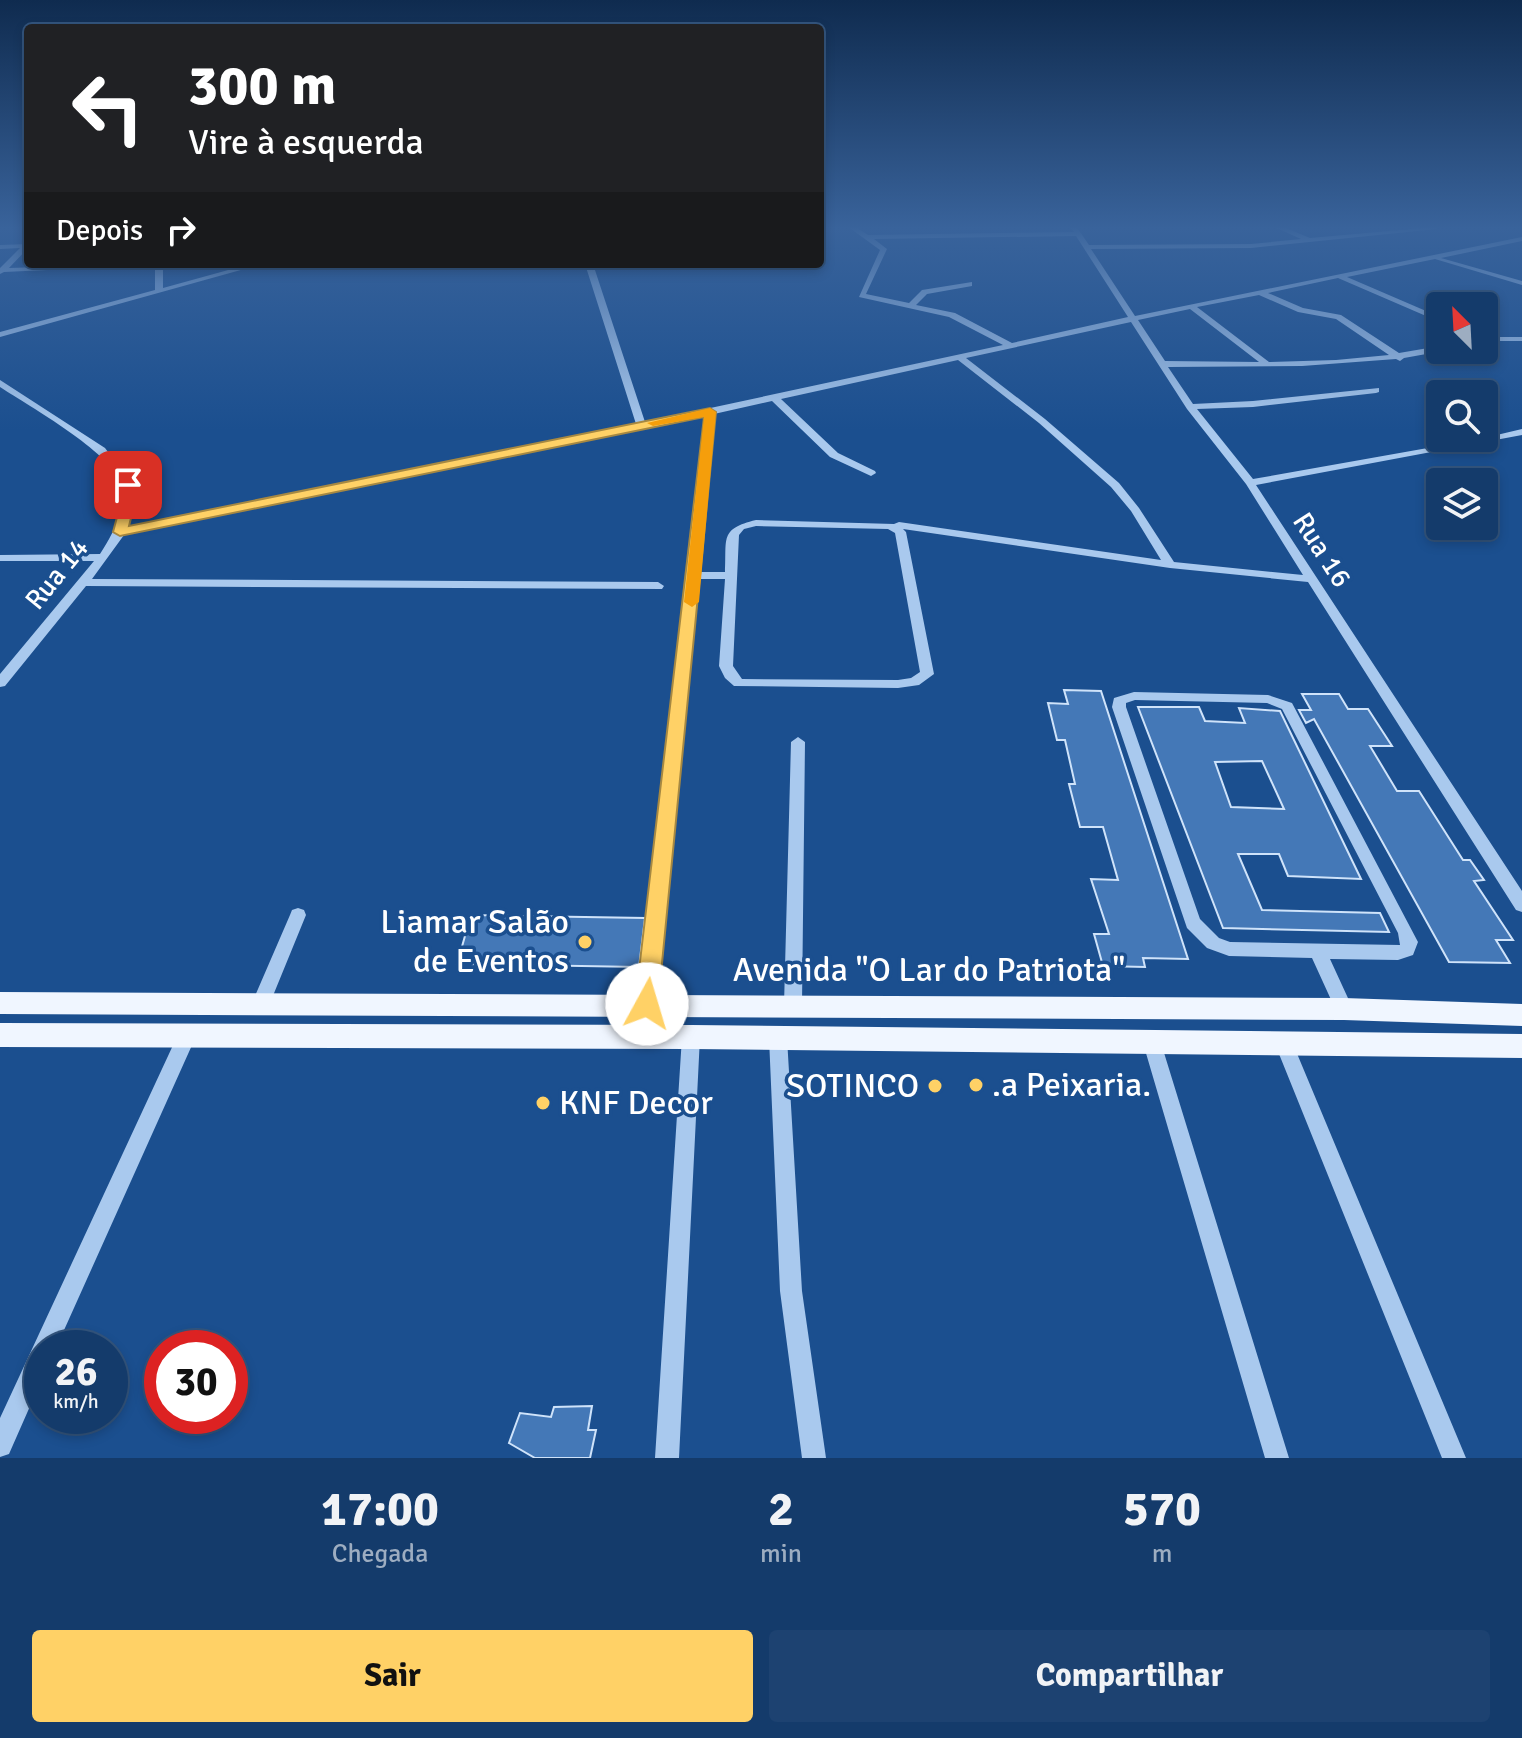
<!DOCTYPE html>
<html lang="pt">
<head>
<meta charset="utf-8">
<style>
	body { margin:0; font-family:Signika,sans-serif; background:#1d4271; color:#f1f3f6; height:100vh; display:flex; flex-direction:column; font-size:30px; white-space:nowrap }
	* { box-sizing:border-box; margin:0 }
	p { font-size:26px; color:#9dadc1 }
	.icon { flex:none; width:44px; height:44px; fill:none; stroke:currentColor; stroke-width:2; stroke-linecap:round; stroke-linejoin:round }
	.map { position:relative; height:1458px; overflow:hidden }
	.side { display:flex; flex-direction:column; background:#143b6b; flex:1 }
	.side>* { flex:none }
	.hud { position:absolute; left:24px; top:24px; width:800px; height:244px; border-radius:8px; box-shadow:0 4px 12px #0003,0 0 0 2px #33557e; background:#202124; color:#fff; overflow:hidden }
	.needle { width:52px; rotate:336deg }
	.fabs { position:absolute; left:1426px; top:292px; display:grid; gap:16px }
	.fabs a { display:grid; place-items:center; width:72px; height:72px; border-radius:8px; background:#143b6b; box-shadow:0 4px 12px #0003,0 0 0 2px #33557e; font-size:40px }
	.speed { position:absolute; left:24px; top:1330px; display:flex; gap:16px; font-size:40px; font-weight:700; text-align:center }
	.speed>* { display:grid; place-content:center; width:104px; height:104px; border-radius:50%; background:#143b6b; box-shadow:0 4px 12px #0003,0 0 0 2px #33557e; line-height:1 }
	.speed small { font-size:20px; font-weight:400 }
	.speed .limit { border:12px solid #d22; background:#fff; color:#111 }
	.pin { position:absolute; display:grid; place-items:center; width:68px; height:68px; color:#fff; margin:-34px; border-radius:16px; box-shadow:0 4px 12px #0006 }
	.me { position:absolute; width:88px; margin:-44px; rotate:6deg; stroke-linejoin:round; filter:drop-shadow(0 0 6px #0008) }
	.turn { display:flex; align-items:center; gap:28px; height:168px; padding:0 32px; font-size:36px }
	.turn .icon { width:104px; height:104px; stroke-width:2.5 }
	.turn b { display:block; font-size:56px; line-height:68px }
	.then { display:flex; align-items:center; height:76px; padding:0 32px; background:#0003; gap:16px; font-size:30px }
	.eta { display:flex; justify-content:space-evenly; align-items:center; height:136px; text-align:center }
	.eta b { font-size:48px; font-weight:700; line-height:56px }
	.cta { display:flex; gap:16px; margin-top:auto; padding:16px 32px }
	.cta a { flex:1; height:92px; border-radius:8px; background:#ffd166; color:#111; font-size:32px; font-weight:700; line-height:92px; text-align:center }
	.cta a+a { background:#1d4271; color:#f1f3f6 }
	.map>svg:first-child { display:block }
</style>
</head>
<body>
<div class="map">
<svg width="1522" height="1458" viewBox="0 0 1522 1458">
	<rect width="100%" height="100%" fill="#1b4f8f"/>
	<path fill="#4478b7" stroke="#cfe3fa" stroke-width="2" fill-rule="evenodd" d="M1064,690l37,1 87,268 -45,-1 2,9 -42,-1 -9,-32h15l-18,-55 27,1 -15,-53h-23l-11,-43h6l-10,-44h-8l-9,-37 20,1z
		M1302,694h37l9,15h20l24,37h-22l27,45h22l44,69h7l14,20 -10,1 39,59h-17l14,23 -61,-1 -135,-243 -8,4 -7,-13h12z
		M1138,707h61l6,14 40,2 -6,-15 41,3 81,168 -73,-3 -9,-22h-41l24,56 118,3 9,19 -166,-4zM1262,761l22,48 -53,-2 -16,-45z
		M471,915l174,3 -6,49 -182,-3z
		M592,1406l-4,24h8l-6,28h-55l-26,-15 11,-30 31,4 3,-10z"/>
	<g fill="none" stroke-linecap="round" stroke-linejoin="round">
		<path fill="#a9c9ee" fill-rule="evenodd" d="M847,226h7l14,9 206,-3 -4,-6h6l13,19 162,-1 50,-5 -29,-13h9l29,12 124,-11 3,2 -186,19 -160,1 44,67 387,-79v4l-81,17 81,23v4l-87,-26 -88,18 93,40v5l-102,-44 -70,15 35,15 38,7 58,38 41,-7v4l3,1 -39,7 -4,3 -4,-2 -94,7 -134,1 25,37 60,-3 126,-13v4l-3,1 -123,14 -56,2 56,70 231,-41 38,-9v6l-266,50 266,406v21l-6,-2 -208,-328 -138,-14 -267,-39 3,3 28,142 -15,11 -21,3 -164,-2 -9,-8 -6,-12 6,-87h-27l-42,425 -3,6 -6,2 -6,-2 -3,-6 67,-588 -581,119 -32,44 566,3 6,4 -2,3 -576,-3 -81,100 -5,1v-13l94,-113h-94v-6l100,-1c11,-17 30,-50 22,-70 -14,-34 -90,-76 -122,-97v-7l105,68 28,37 -1,21 -5,21 509,-103 -51,-160h8l52,158 358,-77 -54,-28 -90,-20 21,-47zM1076,236l52,81 -116,26 -57,-30 -39,-8 11,-11 45,-8v-4l-50,8 -13,13 -43,-9 21,-45 -13,-10zM1259,295l39,17 38,7 53,36 -53,5 -67,2 -72,-55zM1190,309l69,53 -94,-1 -27,-41zM1131,322l56,87 59,75 57,91 -129,-13 -35,-54 -20,-25 -74,-64 -79,-61zM958,360l81,63 72,64 20,24 30,49 -262,-38 -5,2 -138,-4c-37,9 -29,18 -31,52h-26l15,-158 58,-13 58,56 41,19 5,-3 -1,-2 -37,-18 -57,-54zM756,526l132,3 7,4 25,139 -9,6 -13,2 -156,-1 -9,-13 6,-131 5,-6z
			M28,244v4l-19,20 129,-4 -4,2 -130,6 -4,2v-6l20,-20 -20,1v-4z
			M155,264h8v24l87,-24h12l-262,73v-5l155,-42z
			M1484,337h38v4h-38z
			M1134,692l134,3 24,8 126,239 -5,13 -15,5 -68,-1 23,50 -3,6 -6,2 -6,-2 -26,-57 -83,-2 -22,-8 -20,-20 -75,-221 2,-9zM1135,700l132,3 15,6 116,224 2,12 -170,-3 -11,-4 -19,-19 -74,-212v-4z
			M798,737l7,5 -3,263 -3,6 -6,2 -6,-2 -3,-6 7,-263z
			M298,908l6,2 2,5 -36,88 -3,5 -6,3 -6,-3 -3,-5 38,-88 2,-5z
			M188,1026l7,2 2,6 -141,314h-14v31l-33,75 -9,3v-39l181,-390z
			M691,1029l7,2 2,6 -21,421h-24l27,-421 2,-6z
			M778,1030l7,2 2,6 15,253 24,167h-24l-22,-167 -11,-253 2,-6z
			M1152,1035l7,2 2,6 128,415h-24l-122,-415 2,-6z
			M1284,1036l7,2 2,6 173,414h-24l-167,-414 2,-6z"/>
		<path fill="#f0f6ff" fill-rule="evenodd" d="M0,992l1344,6 178,6v22l-178,-6 -1344,-6z
			M0,1023l691,2 831,9v24l-831,-9 -691,-2z"/>
	</g>
	<linearGradient id="sky" x2="0" y2="1"><stop stop-color="#0f2b4f"/><stop offset="0.53" stop-color="#39639b"/><stop offset="1" stop-color="#39639b" stop-opacity="0"/></linearGradient>
	<rect width="1522" height="430" fill="url(#sky)"/>
	<path fill="#ffd166" stroke="#a68842" stroke-width="2" d="M710,408l6,4 -58,592 -3,7 -8,3 -9,-3 -3,-7 69,-587 -584,119 -7,-4 7,-26 2,-21 6,-4 7,4 -1,21 -5,20z"/>
	<path fill="#f59e0b" d="M710,408l6,4 -17,190 -7,5 -8,-5 20,-185 -51,9 -6,-3z"/>
	<g fill="#ffd166" stroke="#1b4f8f" stroke-width="3">
		<circle cx="585" cy="942" r="8"/>
		<circle cx="976" cy="1085" r="8"/>
		<circle cx="935" cy="1086" r="8"/>
		<circle cx="543" cy="1103" r="8"/>
	</g>
	<g text-anchor="middle" dominant-baseline="central" stroke-width="7" stroke-linejoin="round" paint-order="stroke">
		<g font-size="28" fill="#fff" stroke="#1b4f8f">
			<text transform="translate(1322 550) rotate(57)">Rua 16</text>
			<text transform="translate(57 574) rotate(-51)">Rua 14</text>
		</g>
		<g font-size="34" fill="#fff" stroke="#1b4f8f" text-anchor="end">
			<text x="569" y="922">Liamar Salão<tspan x="569" dy="39">de Eventos</tspan></text>
			<text x="992" y="1085" text-anchor="start">.a Peixaria.</text>
			<text x="919" y="1086">SOTINCO</text>
			<text x="559" y="1103" text-anchor="start">KNF Decor</text>
		</g>
		<g font-size="34" fill="#fff" stroke="#1b4f8f">
			<text x="929" y="970">Avenida "O Lar do Patriota"</text>
		</g>
	</g>
</svg>
<div class="fabs">
<a><svg class="needle" viewBox="-14 -14 28 28"><path d="M0-13l5 13h-10z" fill="#e53935"/><path d="M0 13l5-13h-10z" fill="#9dadc1"/></svg></a>
<a><svg class="icon" aria-label="search" viewBox="0 0 24 24"><circle cx="10" cy="10" r="6"/><path d="M15 15l6 6"/></svg></a>
<a><svg class="icon" aria-label="layers" viewBox="0 0 24 24"><path d="M12 4l9 5-9 5-9-5zM3 14l9 5 9-5"/></svg></a>
</div>
<div class="speed"><div>26<small>km/h</small></div><div class="limit">30</div></div>
<div class="pin" style="left:128px;top:485px;background:#d93025"><svg class="icon" aria-label="arrive" viewBox="0 0 24 24"><path d="M6 21V4h12l-3 4 3 4H6"/></svg></div>
<svg class="me" style="left:647px;top:1004px" viewBox="-20 -20 40 40"><circle r="19" fill="#fff"/><path d="M0-13L10 11 0 6-10 11z" fill="#ffd166"/></svg>
<div class="hud">
<div class="turn"><svg class="icon" aria-label="left" viewBox="0 0 24 24"><path d="M17 20v-9H6M10 6l-5 5 5 5"/></svg><div><b>300 m</b>Vire à esquerda</div></div>
<div class="then">Depois<svg class="icon" aria-label="right" viewBox="0 0 24 24"><path d="M7 20v-9h11M14 6l5 5-5 5"/></svg></div>
</div>
</div>
<section class="side">
<div class="eta">
<div><b>17:00</b><p>Chegada</p></div>
<div><b>2</b><p>min</p></div>
<div><b>570</b><p>m</p></div>
</div>
<div class="cta"><a>Sair</a><a>Compartilhar</a></div>
</section>
</body>
</html>
